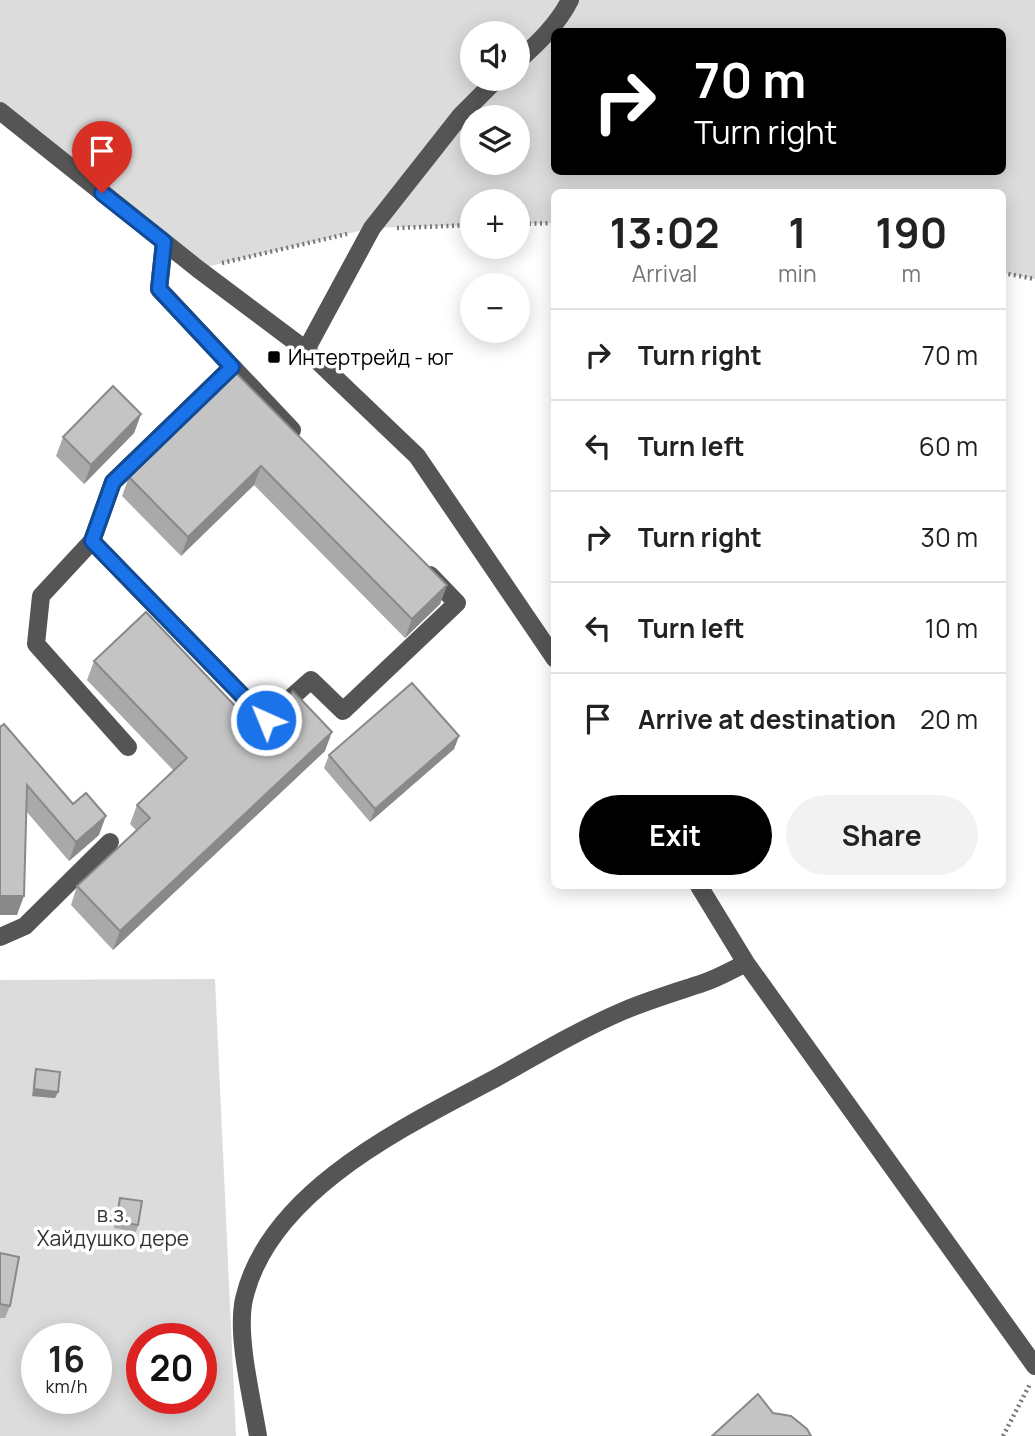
<!DOCTYPE html>
<html lang="en">
<head>
<meta charset="utf-8">
<style>
	body { margin:0; font-family:Manrope,sans-serif; background:#f2f2f2; color:#222; height:100vh; display:flex; flex-direction:column; font-size:26px; white-space:nowrap }
	* { box-sizing:border-box; margin:0 }
	p { font-size:23px; color:#767676 }
	.icon { flex:none; width:38px; height:38px; fill:none; stroke:currentColor; stroke-width:2; stroke-linecap:round; stroke-linejoin:round }
	.map { position:relative; flex:1; overflow:hidden }
	.drawer { position:absolute; left:551px; top:189px; width:455px; height:700px; display:flex; flex-direction:column; background:#fff; border-radius:10px; box-shadow:0 4px 18px #0003 }
	.drawer>* { flex:none }
	.guide { position:absolute; left:551px; top:28px; width:455px; height:147px; border-radius:10px; box-shadow:0 4px 18px #0003; background:#000; color:#fff; overflow:hidden }
	.controls { position:absolute; left:460px; top:21px; display:grid; gap:14px }
	.controls a { display:grid; place-items:center; width:70px; height:70px; border-radius:50%; background:#fff; box-shadow:0 4px 18px #0003; font-size:35px }
	.speed { position:absolute; left:21px; top:1323px; display:flex; gap:14px; font-size:35px; font-weight:700; text-align:center }
	.speed>* { display:grid; place-content:center; width:91px; height:91px; border-radius:50%; background:#fff; box-shadow:0 4px 18px #0003; line-height:1 }
	.speed small { font-size:18px; font-weight:400 }
	.speed .limit { border:10px solid #d22; background:#fff; color:#111 }
	.pin { position:absolute; display:grid; place-items:center; width:60px; height:60px; color:#fff; margin:-72px -30px; border-radius:50% 50% 50% 0; rotate:-45deg; box-shadow:0 0 7px #0007 }
	.pin .icon { rotate:45deg }
	.me { position:absolute; width:77px; margin:-38px; rotate:316deg; stroke-linejoin:round; filter:drop-shadow(0 0 5px #0008) }
	.turn { display:flex; align-items:center; gap:24px; height:147px; padding:0 28px; font-size:32px }
	.turn .icon { width:91px; height:91px; stroke-width:2.5 }
	.turn b { display:block; font-size:49px; line-height:60px }
	.eta { display:flex; justify-content:space-evenly; align-items:center; height:119px; text-align:center }
	.eta b { font-size:42px; font-weight:700; line-height:49px }
	.primary-button { display:flex; gap:14px; margin-top:auto; padding:14px 28px }
	.primary-button a { flex:1; height:80px; border-radius:42px; background:#000; color:#fff; font-size:28px; font-weight:700; line-height:80px; text-align:center }
	.primary-button a+a { background:#f2f2f2; color:#222 }
	ul { padding:0; list-style:none }
	li { display:flex; align-items:center; gap:21px; height:91px; padding:0 28px; border-top:2px solid #e0e0e0 }
	li div { flex:1 }
	li b { display:block; font-size:26px }
	li em { font-style:normal }
	.map>svg:first-child { display:block }
</style>
</head>
<body>
<div class="map">
<svg width="1035" height="1436" viewBox="0 0 1035 1436">
	<rect width="100%" height="100%" fill="#fff"/>
	<path fill="#dcdcdc" fill-rule="evenodd" d="M0,0h1035v279l-32,-6v-81h-448v31l-37,1v-23h-46v24l-100,3 -174,41 -198,-155zM555,32h448v140h-448zM472,33h46v46h-46zM472,117h46v46h-46z
		M215,979l21,457h-236v-456zM37,1339h59v59h-59zM142,1339h59v59h-59z"/>
	<g fill="none" stroke-linecap="round" stroke-linejoin="round">
		<path stroke="#777" stroke-width="4.5" stroke-dasharray="2 3.5" stroke-linecap="butt" d="M518,224l37,-1
			M397,228l75,-3
			M222,263l125,-29
			M1003,273l32,6
			M1003,1436l27,-52"/>
		<path stroke="#555" stroke-width="18" d="M518,61c20,-18 40,-37 52,-61
			M0,111l198,158 108,81 111,106 138,203
			M164,242l-5,47 133,141
			M306,350l66,-122 89,-113 36,-36
			M232,367l-119,115 -21,59 174,179 45,-40 32,31 114,-108 -27,-28
			M92,541l-51,55 -5,48 92,103
			M699,886l47,77 289,403
			M0,937l25,-11 85,-84
			M258,1436c-6,-38 -22,-100 -14,-137 25,-109 162,-173 252,-221 41,-23 83,-48 127,-67 26,-11 53,-19 80,-28 15,-5 29,-13 43,-20"/>
	</g>
	<path fill="#a9a9a9" d="M235,372l212,213 -7,19 -35,34 -151,-153 -73,71 -59,-60 7,-19z
		M141,414l-7,19 -50,51 -28,-28 7,-19z
		M94,661l161,66 70,24 -212,199 -42,-45 6,-19 59,-56 -6,-6 7,-19 37,-34 -87,-91z
		M0,727l99,108 -30,26 -43,-50 -9,104h-17z
		M459,736l-5,13 -84,73 -46,-54 5,-13z
		M36,1069l22,23 -3,6 -23,-2 2,-20z
		M120,1198l18,27 -2,7 -22,-4 4,-24z
		M0,1253l10,53 -5,12h-5z"/>
	<path fill="#898989" d="M141,414l-7,19 -50,51 7,-19z
		M261,466l-7,19 -73,71 7,-19z
		M447,585l-7,19 -35,34 7,-19z
		M332,732l-7,19 -212,199 7,-19z
		M459,736l-5,13 -84,73 5,-13z
		M106,816l-7,19 -30,26 7,-19z
		M0,896h24l-7,19h-17z
		M34,1089l24,3 -3,6 -23,-2z"/>
	<path fill="#c4c4c4" stroke="#898989" stroke-width="2" d="M235,372l212,213 -35,34 -151,-153 -73,71 -59,-60z
		M113,386l28,28 -50,51 -28,-28z
		M146,612l109,115 38,-36 39,41 -212,199 -43,-45 73,-68 -13,-13 50,-47 -93,-97z
		M412,683l47,53 -84,73 -46,-54z
		M4,724l69,80 13,-11 20,23 -30,26 -49,-57 -3,111h-24v-169z
		M36,1069l24,3 -2,20 -24,-3z
		M120,1198l22,3 -4,24 -22,-3z
		M0,1253l19,4 -9,49 -10,-2z
		M758,1394l15,19 18,3 16,13 4,7h-99z"/>
	<g fill="none" stroke-linecap="round" stroke-linejoin="round">
		<g stroke="#114b97" stroke-width="18">
			<path id="route" d="M102,193l62,49 -5,47 73,78 -119,115 -21,59 174,179"/>
		</g>
		<use href="#route" stroke="#1a73e8" stroke-width="12"/>
	</g>
	<rect fill="#000" stroke="#fff" stroke-width="2.5" x="267" y="350" width="14" height="14" rx="3.5"/>
	<g text-anchor="middle" dominant-baseline="central" stroke-width="7" stroke-linejoin="round" paint-order="stroke">
		<g font-size="21" fill="#000" stroke="#fff" text-anchor="start">
			<text x="288" y="357">Интертрейд - юг</text>
		</g>
		<g font-size="21" fill="#333" stroke="#fff">
			<text x="113" y="1214">в.з.<tspan x="113" dy="24">Хайдушко дере</tspan></text>
		</g>
	</g>
</svg>
<div class="controls">
<a><svg class="icon" aria-label="sound" viewBox="0 0 24 24"><path d="M4 9h4l5-4v14l-5-4H4zM17 9q2 3 0 6"/></svg></a>
<a><svg class="icon" aria-label="layers" viewBox="0 0 24 24"><path d="M12 4l9 5-9 5-9-5zM3 14l9 5 9-5"/></svg></a>
<a>+</a>
<a>−</a>
</div>
<div class="speed"><div>16<small>km/h</small></div><div class="limit">20</div></div>
<div class="pin" style="left:102px;top:193px;background:#d93025"><svg class="icon" aria-label="arrive" viewBox="0 0 24 24"><path d="M6 21V4h12l-3 4 3 4H6"/></svg></div>
<svg class="me" style="left:266px;top:720px" viewBox="-20 -20 40 40"><circle r="17" fill="#1a73e8" stroke="#fff" stroke-width="3"/><path d="M0-11L8 9 0 5-8 9z" fill="#fff"/></svg>
<div class="guide">
<div class="turn"><svg class="icon" aria-label="right" viewBox="0 0 24 24"><path d="M7 20v-9h11M14 6l5 5-5 5"/></svg><div><b>70 m</b>Turn right</div></div>
</div>
<section class="drawer">
<div class="eta">
<div><b>13:02</b><p>Arrival</p></div>
<div><b>1</b><p>min</p></div>
<div><b>190</b><p>m</p></div>
</div>
<ul>
<li><svg class="icon" aria-label="right" viewBox="0 0 24 24"><path d="M7 20v-9h11M14 6l5 5-5 5"/></svg><div><b>Turn right</b></div><em>70 m</em></li>
<li><svg class="icon" aria-label="left" viewBox="0 0 24 24"><path d="M17 20v-9H6M10 6l-5 5 5 5"/></svg><div><b>Turn left</b></div><em>60 m</em></li>
<li><svg class="icon" aria-label="right" viewBox="0 0 24 24"><path d="M7 20v-9h11M14 6l5 5-5 5"/></svg><div><b>Turn right</b></div><em>30 m</em></li>
<li><svg class="icon" aria-label="left" viewBox="0 0 24 24"><path d="M17 20v-9H6M10 6l-5 5 5 5"/></svg><div><b>Turn left</b></div><em>10 m</em></li>
<li><svg class="icon" aria-label="arrive" viewBox="0 0 24 24"><path d="M6 21V4h12l-3 4 3 4H6"/></svg><div><b>Arrive at destination</b></div><em>20 m</em></li>
</ul>
<div class="primary-button"><a>Exit</a><a>Share</a></div>
</section>
</div>
</body>
</html>
